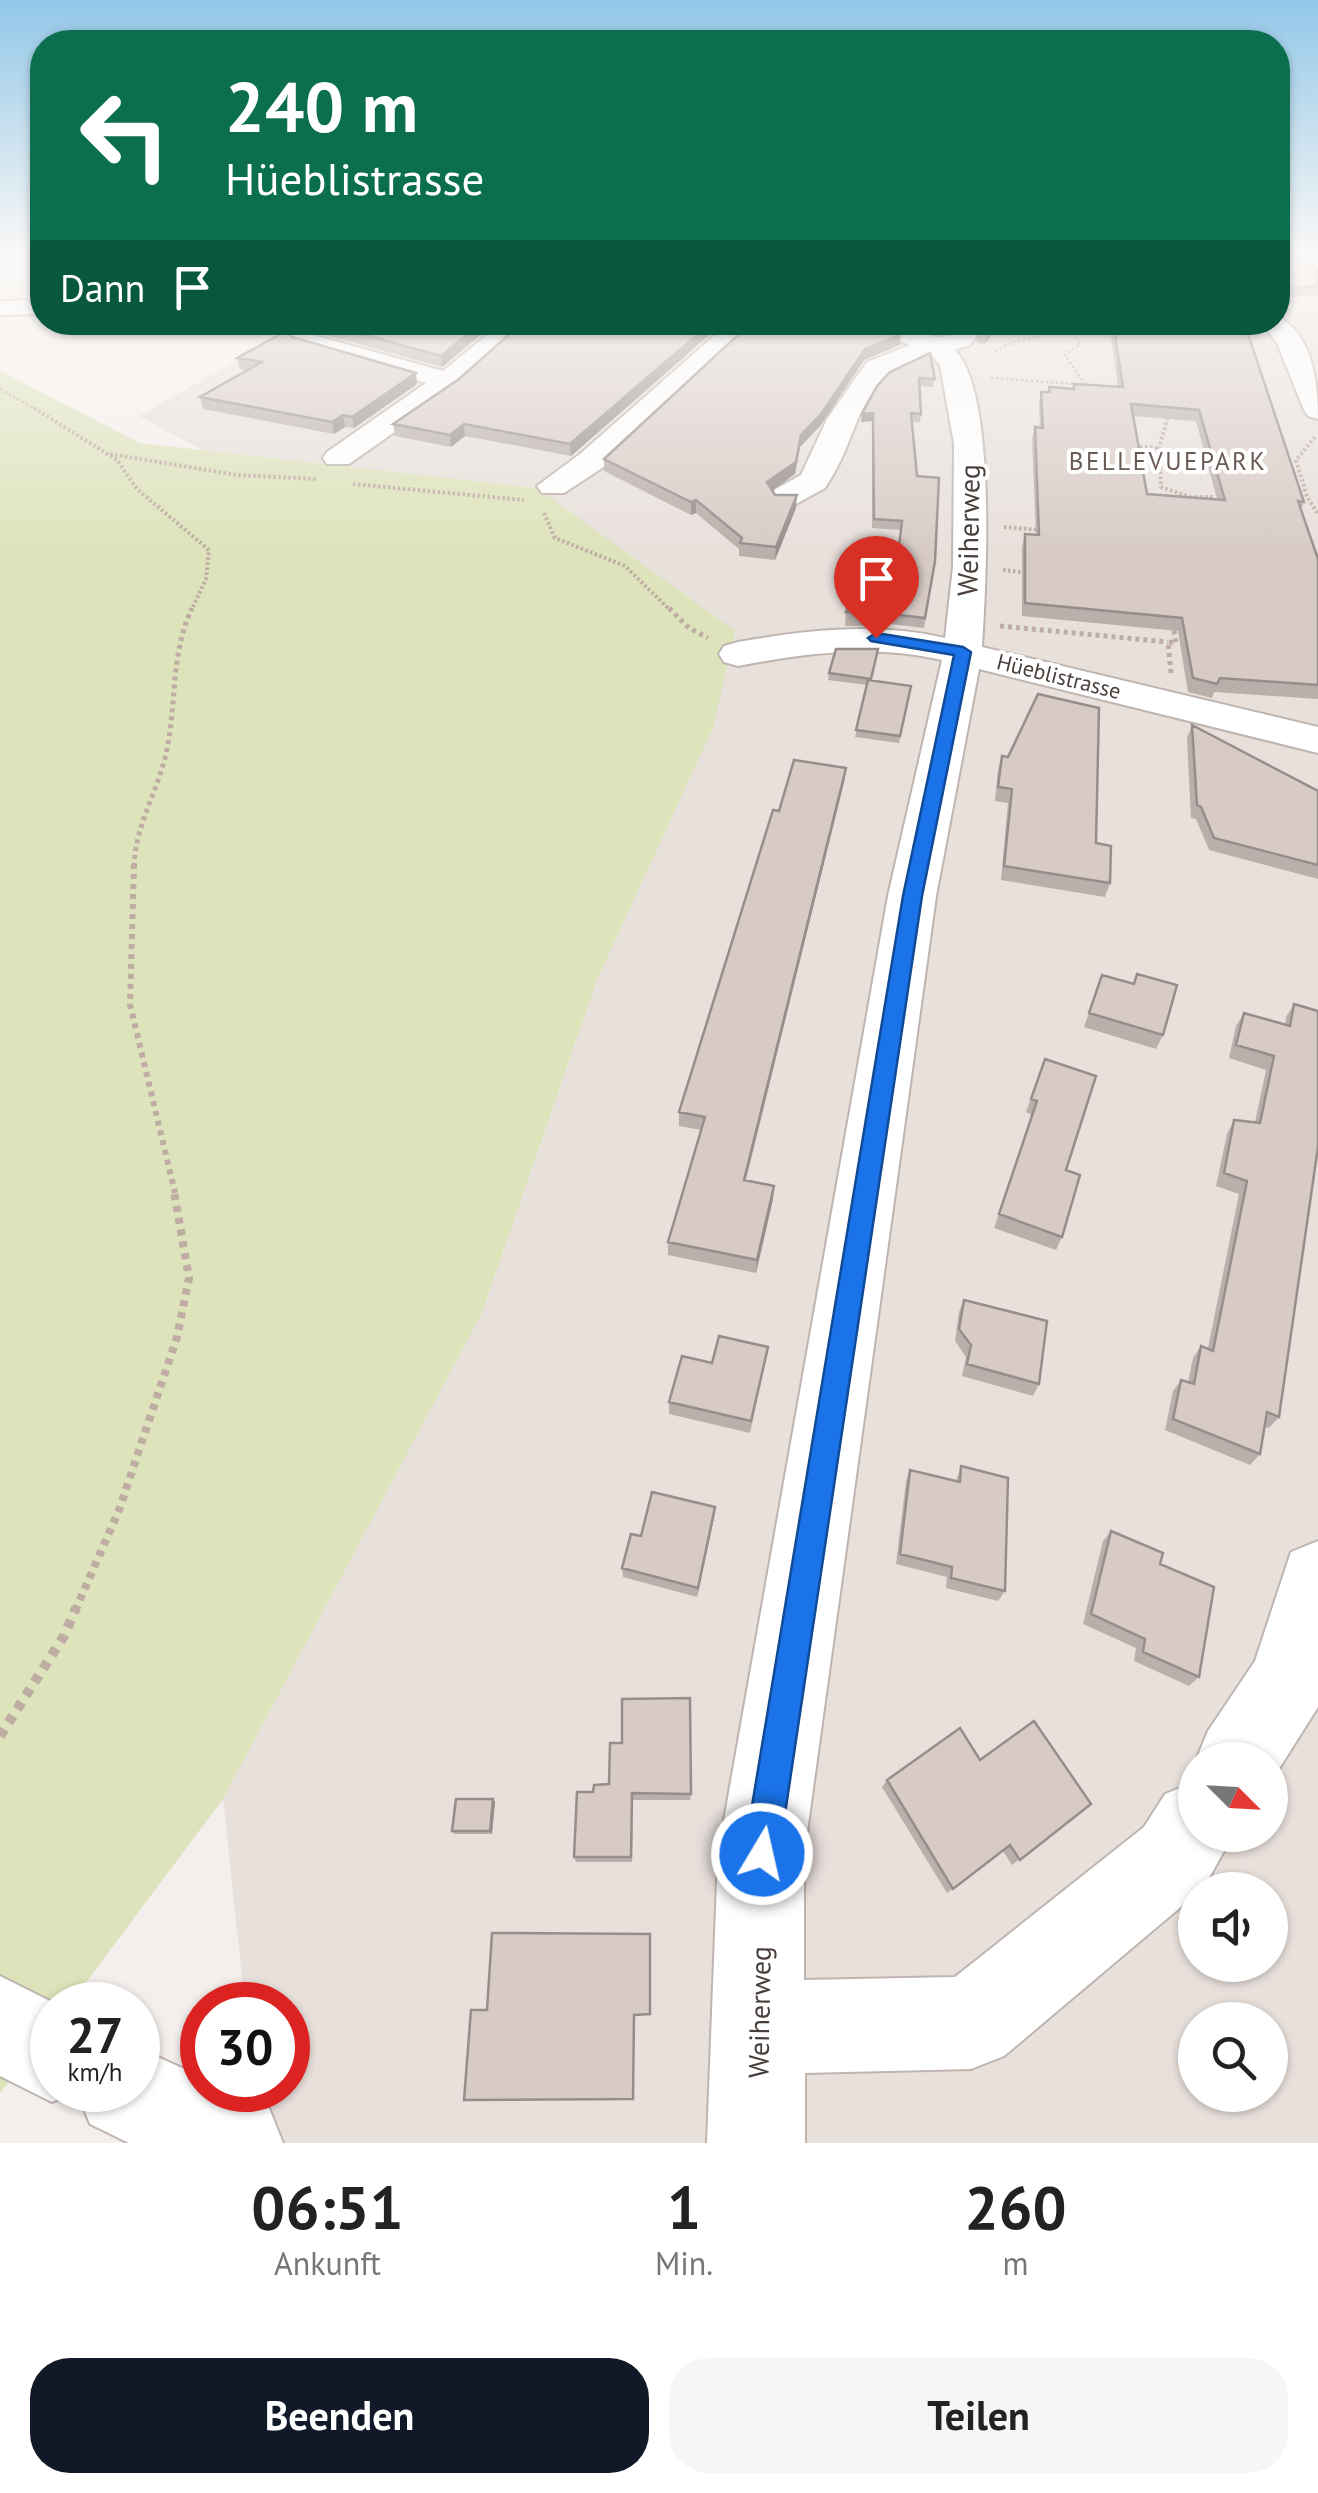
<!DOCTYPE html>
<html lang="de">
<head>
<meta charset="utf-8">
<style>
	body { margin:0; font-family:"PT Sans",sans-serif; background:#f6f6f6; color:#222; height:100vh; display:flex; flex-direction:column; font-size:38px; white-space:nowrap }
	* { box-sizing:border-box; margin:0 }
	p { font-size:32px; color:#767676 }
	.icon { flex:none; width:55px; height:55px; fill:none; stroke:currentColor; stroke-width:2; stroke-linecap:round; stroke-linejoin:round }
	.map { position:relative; height:2143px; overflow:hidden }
	.drawer { display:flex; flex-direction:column; background:#fff; flex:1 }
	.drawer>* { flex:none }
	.guide { position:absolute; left:30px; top:30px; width:1260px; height:305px; border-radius:40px; box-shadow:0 2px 8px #0004; background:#0b6e4f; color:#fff; overflow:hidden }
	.needle { width:65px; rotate:114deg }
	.tools { position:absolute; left:1178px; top:1742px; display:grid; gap:20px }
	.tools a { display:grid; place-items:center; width:110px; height:110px; border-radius:50%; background:#fff; box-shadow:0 2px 8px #0004; font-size:50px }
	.speed { position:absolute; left:30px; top:1982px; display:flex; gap:20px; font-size:50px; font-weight:700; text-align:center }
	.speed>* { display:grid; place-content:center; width:130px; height:130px; border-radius:50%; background:#fff; box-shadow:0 2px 8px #0004; line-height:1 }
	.speed small { font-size:25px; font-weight:400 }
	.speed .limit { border:15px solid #d22; background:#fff; color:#111 }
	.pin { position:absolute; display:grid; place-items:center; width:85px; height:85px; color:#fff; margin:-102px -42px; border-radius:50% 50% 50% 0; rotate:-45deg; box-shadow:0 0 10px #0007 }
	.pin .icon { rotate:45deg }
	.me { position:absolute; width:110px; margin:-55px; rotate:9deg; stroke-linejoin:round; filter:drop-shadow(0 0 8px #0008) }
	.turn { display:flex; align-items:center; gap:35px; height:210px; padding:0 30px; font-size:45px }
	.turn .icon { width:130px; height:130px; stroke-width:2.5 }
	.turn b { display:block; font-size:70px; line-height:85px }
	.then { display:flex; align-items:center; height:95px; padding:0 30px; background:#0003; gap:20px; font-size:38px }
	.eta { display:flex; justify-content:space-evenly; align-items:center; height:170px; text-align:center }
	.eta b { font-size:60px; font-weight:700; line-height:70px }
	.button { display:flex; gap:20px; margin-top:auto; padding:20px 30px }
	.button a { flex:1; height:115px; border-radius:40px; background:#111827; color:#fff; font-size:40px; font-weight:700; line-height:115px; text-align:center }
	.button a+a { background:#f6f6f6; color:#222 }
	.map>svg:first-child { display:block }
</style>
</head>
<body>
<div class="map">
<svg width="1318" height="2143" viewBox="0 0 1318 2143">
	<rect width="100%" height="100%" fill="#f4efec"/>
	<path fill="#e8e0db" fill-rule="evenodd" d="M1278,253h40v1890h-1059l-5,-53h34v-85h-43l-22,-206 259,-486 115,-333 116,-252 -176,-240 -331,-36 -67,-36 144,-81 6,-12 989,-1zM1195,1760h75v75h-75zM1195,1890h75v75h-75zM1195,2020h75v75h-75z"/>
	<path fill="#dde3bb" d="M0,371l140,72 397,45 198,143 -22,97 -116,252 -115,333 -259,486 -154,206h-17v22l-52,66z"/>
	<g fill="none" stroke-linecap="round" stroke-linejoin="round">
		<g stroke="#bfb5b0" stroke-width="4">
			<path id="minor" d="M1278,253l40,8v15l-40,-13z
				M42,300v14l-42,1v-14z
				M1278,316c35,20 40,66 40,103l-10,-3 -4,-6 -27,-67 -16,-21h17z
				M293,322h28l-8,13 130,36 60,-49h28l-73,65 -109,77h-22l-4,-6 4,-6 99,-69 -131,-38 -10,-14z
				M730,322h28l-156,146 -38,25h-22l-5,-7 43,-32z
				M874,322c8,0 17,-1 24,0 28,5 38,31 64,0h26l-18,23 -15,5c42,44 31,234 27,297l336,80v26l-339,-84 -43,227 -132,958v126l151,-3 189,-150 21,-33 30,-12v53h38l-29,52 -9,3v5l-191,161 -33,13 -166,4v70h-98l11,-289 170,-958 54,-236c-68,-16 -136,-7 -204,6l-14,-4 -5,-8 5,-8 14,-4c69,-12 138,-20 207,-4l8,-71 1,-123 -14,-79 -8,-9c-81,21 -68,76 -107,132l-29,16h-22l-5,-7 5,-7 27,-15 26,-56 40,-57 43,-17 -19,-7z
				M1318,1541v166l-48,76v-23h-74l12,-29 47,-70 36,-109z
				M0,1976l58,29h-6v85h86v-42l64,29v13h27l40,18 14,35h-154l-39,-19 -13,-32 -25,10 -52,-26z"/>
		</g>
		<path stroke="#bfaca3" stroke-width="2.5" stroke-dasharray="2.5 2.5" stroke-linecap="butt" d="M1070,329l10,15 -15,11 20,29
			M995,351l16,-8 83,-21
			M991,378l113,8
			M0,389l38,22"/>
		<path stroke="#bfaca3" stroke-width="4" stroke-dasharray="2.5 2.5" stroke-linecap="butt" d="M34,408l83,52 20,29 72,61 -3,29 -15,32
			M1169,413l-10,35 2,39 29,10 3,6
			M1315,437l-19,23 11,37 11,17
			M1130,446l29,2
			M110,454l127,21 79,4
			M353,484l171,16
			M1190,497h24
			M544,513l11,25 70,28 46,45
			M1004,527l37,3
			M1003,570l27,3"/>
		<path stroke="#bfaca3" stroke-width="5" stroke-dasharray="4 4" stroke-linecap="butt" d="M669,608l20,20 19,10
			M1000,626l168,16
			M1171,673l-3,-31 8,1 -3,-18
			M134,867c1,-41 23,-74 32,-113 11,-49 4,-99 26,-146"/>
		<path stroke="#bfaca3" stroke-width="6" stroke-dasharray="5 5" stroke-linecap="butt" d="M134,864l-4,140 45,189"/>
		<path stroke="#bfaca3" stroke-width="8" stroke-dasharray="6 6" stroke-linecap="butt" d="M75,1611l44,-101 58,-173 12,-59 -15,-87"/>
		<path stroke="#bfaca3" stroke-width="10" stroke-dasharray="8 8" stroke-linecap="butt" d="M0,1736l64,-100 12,-28"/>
		<use href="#minor" fill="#fff" fill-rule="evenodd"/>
	</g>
	<path fill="#baafaa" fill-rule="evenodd" d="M1295,253h23v5z
		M1278,258l40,10v28l-34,1 -6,-5z
		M265,322h23l-5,6z
		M317,322h179l-54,45 -123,-34z
		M523,322h101v7l7,-7h93l-153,134 -106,-20 -14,11 -56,-11 -2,-12 66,-45z
		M910,322h45l-17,11z
		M986,322h46l-6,9 -30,-4 -11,17 -8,-1 1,-11z
		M1109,322h135l60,180 -3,8 17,49v140l-104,-7 -2,6 -24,-6 -10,-61 -156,-15v-69l3,-13 11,1 -4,-96 3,-12h5l-1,-24 2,-11h7l1,-5 24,2 1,-5 44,3zM1133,416l63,5 21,78 -70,-5z
		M292,337l125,47 -63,44 -9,-1 -11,7 -131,-25 -3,-12 47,-26 -7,-2 -3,-11z
		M900,345l-36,15 -44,66 -20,21 -5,27 -23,17 3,4 21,13 -21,52 -36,-4v-7l-43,-36 -5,2 -87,-44v-12z
		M890,372l45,7 -2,8 -14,-1 2,28 -1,8h-8l5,54 18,85 -11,67 -34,-4 11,-94 -29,-2v-107l-11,1z
		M892,588l-8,38h-39l1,-14z
		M878,649l-7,31 40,6 -12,57 -44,-6 12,-52 -39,-5 1,-7z
		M1192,725l126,66v88l-109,-29 -13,-31 -5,-1 -4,-80z
		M1002,756l94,87 14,40 -5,14 -104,-17 7,-77 -13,-2 3,-31z
		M846,768l-2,14 -98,398 27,19 -17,74 -88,-18v-13l33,-112 -22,-4v-14l100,-301z
		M1137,974l26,61 -7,14 -72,-22 18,-52 31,9z
		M1294,1004l-15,413 -10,11 -4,-1 -5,27 -10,11 -85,-35 8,-39 8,-11 7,2 5,-24 8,-12 7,2 31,-154 -23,-8 11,-52 7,-14 21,2 11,-52 -37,-12 7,-32 8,-13 41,12 1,-8z
		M1045,1059l21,111 -4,67 -6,13 -62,-22 38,-113 -6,-3z
		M964,1300l75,84 -6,12 -71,-20 4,-19 -11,-16 4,-29z
		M766,1359l-16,74 -81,-19v-12l43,-39z
		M961,1466l44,125 -7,10 -52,-13 1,-11 -51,-13 10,-83 4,-11 46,11z
		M715,1507l-18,90 -74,-20 -1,-9 19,-32z
		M1111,1531l49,33 39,113 -10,9 -55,-25 2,-13 -53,-24 20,-83z
		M980,1760l111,44 -79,61 -9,-14 -56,42 -65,-106 5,-7z
		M577,1792l114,2 -1,6h-57l-1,62h-56l-2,-5z
		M493,1799l2,3 -3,32h-38l-2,-3z"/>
	<path fill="#978e8b" d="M482,322h14l-54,45 -1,-11z
		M712,322h12l-153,134 -1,-12z
		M939,322h16l-17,11z
		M994,322h3l-1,5 -11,17 2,-11z
		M901,334l-1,11 -36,15 -44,66 -20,21 -5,27 -29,21 1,-13 98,-133z
		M416,373l1,11 -63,44 -2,-11z
		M873,413l-1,8 -11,1 1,-8z
		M343,415l2,12 -11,7 -2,-12z
		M464,424l1,12 -14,11 -1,-12z
		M797,495l-1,13 -21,52 1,-13z
		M696,500v13l-5,2v-13z
		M846,768l-2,14 -102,411 2,-13z
		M774,1186l-1,13 -17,74 1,-13z
		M715,1507l-1,11 -17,79 1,-9z
		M493,1799l2,3 -3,32 -2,-3z"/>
	<path fill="#d8cbc6" stroke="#978e8b" stroke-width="2.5" fill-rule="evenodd" d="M1279,257l39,11v18l-31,2 -9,-7v-23z
		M319,322h163l-41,34z
		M523,322h100l-1,8 9,-8h81l-142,122 -106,-20 -14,11 -57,-11 66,-45z
		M752,322h130l8,8 11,4 -36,15 -44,65 -20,21 -5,27 -29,20 8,13h22l-21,52 -36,-4 2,-5 -46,-38 -5,2 -87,-43z
		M986,322h8l-7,11 -9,-1z
		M1113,322h131l60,180 -6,-1 20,58v126l-98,-7 -3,6 -24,-6 -11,-60 -157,-15v-69l14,1 -4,-108 8,1 -2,-36h9l-1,-5 25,2v-5l49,3zM1131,404l68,6 26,90 -78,-6z
		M286,331l6,6 124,36 -64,44 -9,-2 -11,7 -132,-25 62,-35 -25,-4z
		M930,353l5,26 -16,-1 2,36 -10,-1 6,63 22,2 -4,83 -10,57 -34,-4 11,-93 -28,-2 -1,-106 -11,1 15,-28 13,-14z
		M855,583l37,5 -6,25 -40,-1z
		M836,649h42l-7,30 -42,-6z
		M868,680l43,6 -11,50 -44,-6z
		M1038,694l61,14 -3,135 15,3 -1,37 -106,-17 8,-77 -14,-2 4,-31 6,1z
		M1192,725l126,66v74l-104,-27 -13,-31 -4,-2z
		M794,760l52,8 -102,412 30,6 -17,74 -89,-18 37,-125 -26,-5 94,-302 6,1z
		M1137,974l40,11 -14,50 -74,-22 13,-38 32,9z
		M1294,1004l24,7v136l-39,270 -12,-5 -7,42 -87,-35 8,-39 13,4 7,-38 12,5 34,-170 -23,-8 10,-53 26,3 14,-67 -38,-11 8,-32 46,13z
		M1045,1059l51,17 -30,94 14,5 -18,62 -63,-23 38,-113 -6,-2z
		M964,1300l83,21 -8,63 -72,-20 4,-19 -12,-16z
		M719,1336l49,11 -17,74 -82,-19 13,-46 30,7z
		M961,1466l47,12 -3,113 -54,-13 1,-11 -52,-13 10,-84 50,12z
		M652,1492l63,15 -17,81 -76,-20 9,-34 10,2z
		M1111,1531l52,22 -3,11 54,23 -15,90 -56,-25 2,-13 -54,-25z
		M690,1698l1,96 -59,-1 -1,64h-57l3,-65h16l1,-7 15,-1 1,-41h12v-44z
		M1034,1721l57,83 -71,56 -10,-15 -57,44 -66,-109 73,-52 20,32z
		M456,1799h37l-3,32h-38z
		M492,1933l158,1v80l-16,1 -1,84 -169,1 7,-90h16z"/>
	<linearGradient id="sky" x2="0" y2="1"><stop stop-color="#92c7e8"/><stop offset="0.46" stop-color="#faf8f6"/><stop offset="1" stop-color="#faf8f6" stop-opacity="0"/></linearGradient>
	<rect width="1318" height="553" fill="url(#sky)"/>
	<path fill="#1a73e8" stroke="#114b97" stroke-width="2.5" d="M876,633l87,14 8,5 -49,244 -143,958 -5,13 -12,5 -13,-5 -5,-13 159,-958 51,-241 -83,-14 -3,-3z"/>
	<g text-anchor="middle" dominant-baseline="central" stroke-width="8" stroke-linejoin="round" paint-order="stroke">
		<g font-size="22" fill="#483f3b" stroke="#fff">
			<text transform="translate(1059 676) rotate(14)">Hüeblistrasse</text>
		</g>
		<g font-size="25" letter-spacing="2.5" fill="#6a5a53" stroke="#fff">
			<text x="1168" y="461">BELLEVUEPARK</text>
		</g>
		<g font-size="28" fill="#483f3b" stroke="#fff">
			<text transform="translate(968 530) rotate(-89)">Weiherweg</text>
			<text transform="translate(759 2012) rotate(-89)">Weiherweg</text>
		</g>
	</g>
</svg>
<div class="tools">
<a><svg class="needle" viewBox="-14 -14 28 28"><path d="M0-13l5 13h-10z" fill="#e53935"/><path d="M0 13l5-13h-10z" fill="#767676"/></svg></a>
<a><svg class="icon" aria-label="sound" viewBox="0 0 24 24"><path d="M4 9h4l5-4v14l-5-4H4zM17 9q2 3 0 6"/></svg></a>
<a><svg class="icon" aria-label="search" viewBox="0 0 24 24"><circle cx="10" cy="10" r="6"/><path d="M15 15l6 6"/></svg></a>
</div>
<div class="speed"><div>27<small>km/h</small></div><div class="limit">30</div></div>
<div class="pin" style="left:876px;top:638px;background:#d93025"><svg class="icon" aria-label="arrive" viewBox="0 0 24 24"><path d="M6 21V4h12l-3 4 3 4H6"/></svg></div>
<svg class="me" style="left:762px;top:1854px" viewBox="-20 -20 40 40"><circle r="17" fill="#1a73e8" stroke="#fff" stroke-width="3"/><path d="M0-11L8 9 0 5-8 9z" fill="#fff"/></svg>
<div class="guide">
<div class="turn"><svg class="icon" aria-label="left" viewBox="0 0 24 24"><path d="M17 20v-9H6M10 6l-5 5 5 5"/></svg><div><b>240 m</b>Hüeblistrasse</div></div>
<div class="then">Dann<svg class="icon" aria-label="arrive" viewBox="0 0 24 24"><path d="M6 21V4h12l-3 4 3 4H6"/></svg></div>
</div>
</div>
<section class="drawer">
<div class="eta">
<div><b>06:51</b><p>Ankunft</p></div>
<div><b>1</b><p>Min.</p></div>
<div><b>260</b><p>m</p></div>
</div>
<div class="button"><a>Beenden</a><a>Teilen</a></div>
</section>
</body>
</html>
